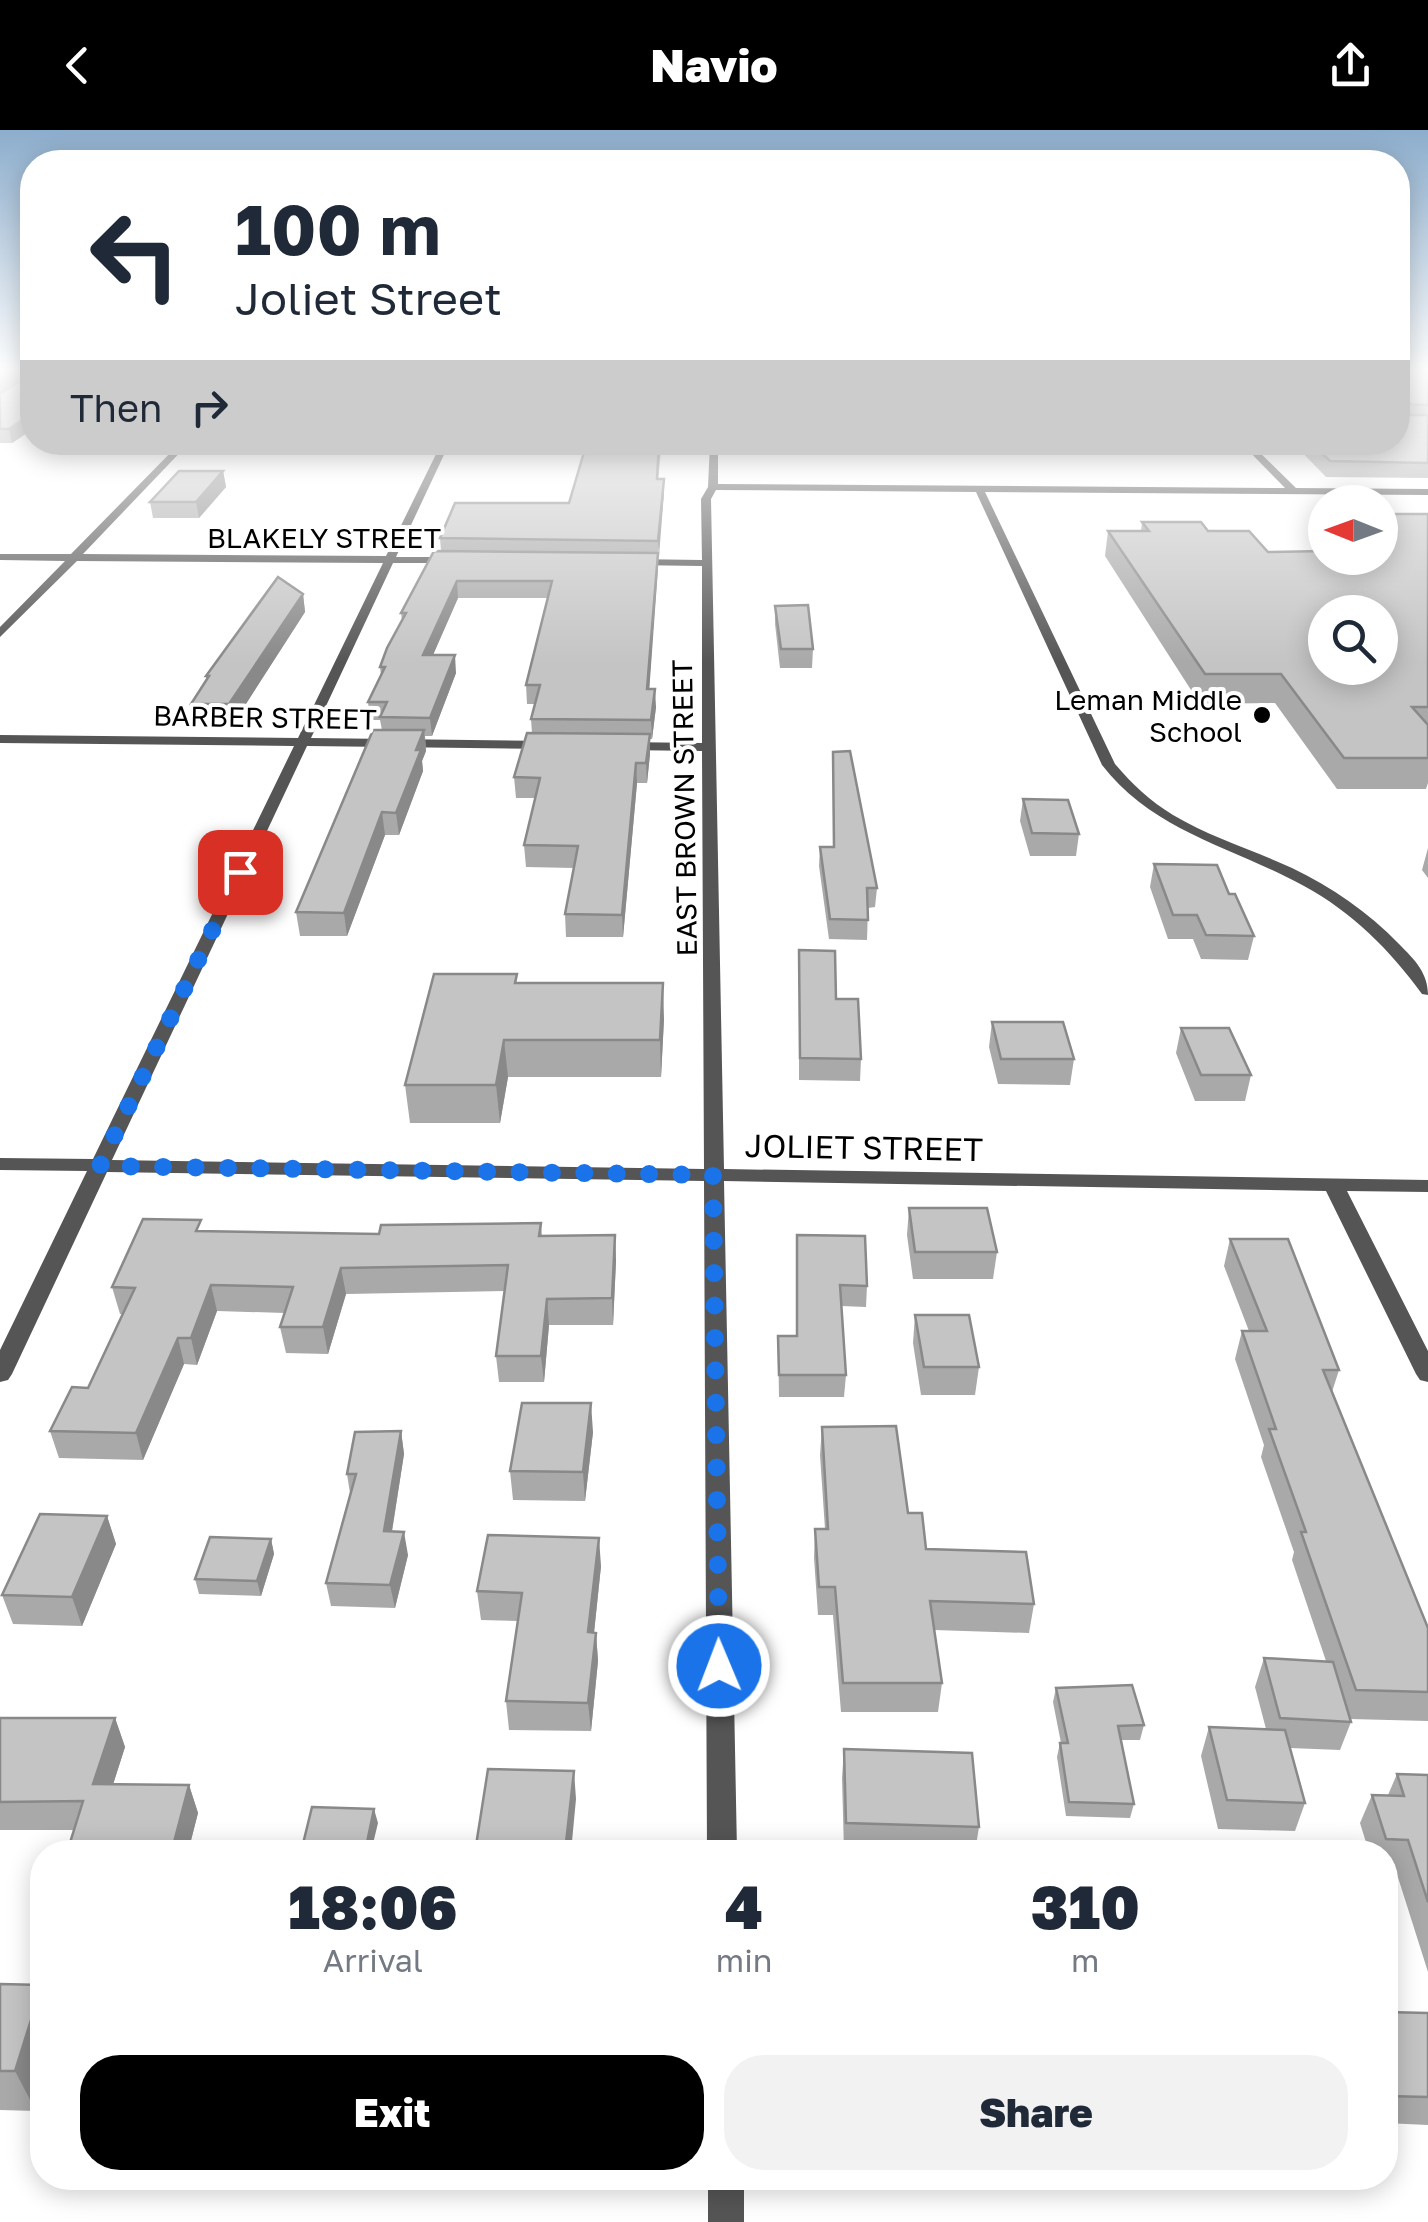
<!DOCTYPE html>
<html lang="en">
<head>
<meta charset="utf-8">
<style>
	body { margin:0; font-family:"Golos Text",sans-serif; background:#f2f2f3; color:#1f2937; height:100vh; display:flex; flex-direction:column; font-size:38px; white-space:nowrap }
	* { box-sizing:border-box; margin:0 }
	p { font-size:32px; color:#747a83 }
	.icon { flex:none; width:55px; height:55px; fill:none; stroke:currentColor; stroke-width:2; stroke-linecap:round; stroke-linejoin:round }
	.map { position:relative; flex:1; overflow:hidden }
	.details { position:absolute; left:30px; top:1710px; width:1368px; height:350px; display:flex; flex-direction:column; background:#fff; border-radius:40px; box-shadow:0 5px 25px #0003 }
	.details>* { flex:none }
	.hud { position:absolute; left:20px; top:20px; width:1390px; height:305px; border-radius:40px; box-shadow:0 5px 25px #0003; background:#fff; color:#1f2937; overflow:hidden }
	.needle { width:65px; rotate:271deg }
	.fabs { position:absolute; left:1308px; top:355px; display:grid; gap:20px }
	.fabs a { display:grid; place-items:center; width:90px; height:90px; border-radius:50%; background:#fff; box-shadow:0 5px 25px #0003; font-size:50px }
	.pin { position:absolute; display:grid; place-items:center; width:85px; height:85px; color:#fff; margin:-42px; border-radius:20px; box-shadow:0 5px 15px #0006 }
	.me { position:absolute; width:110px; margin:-55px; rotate:359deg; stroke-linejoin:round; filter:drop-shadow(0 0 8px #0008) }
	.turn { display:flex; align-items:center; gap:35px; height:210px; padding:0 50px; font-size:45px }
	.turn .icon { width:130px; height:130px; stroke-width:2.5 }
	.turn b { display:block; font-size:70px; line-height:85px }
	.then { display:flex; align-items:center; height:95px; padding:0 50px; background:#0003; gap:20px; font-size:38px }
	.eta { display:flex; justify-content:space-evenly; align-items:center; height:170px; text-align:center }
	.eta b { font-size:60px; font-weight:800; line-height:70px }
	.cta { display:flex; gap:20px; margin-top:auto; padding:20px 50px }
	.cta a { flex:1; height:115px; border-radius:40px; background:#000; color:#fff; font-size:40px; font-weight:800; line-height:115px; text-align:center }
	.cta a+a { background:#f2f2f3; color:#1f2937 }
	header { display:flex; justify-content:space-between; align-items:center; height:130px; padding:0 50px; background:#000; color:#fff; font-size:45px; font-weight:800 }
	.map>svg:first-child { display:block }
</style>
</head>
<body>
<header><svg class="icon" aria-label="back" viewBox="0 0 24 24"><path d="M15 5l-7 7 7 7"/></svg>Navio<svg class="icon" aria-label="share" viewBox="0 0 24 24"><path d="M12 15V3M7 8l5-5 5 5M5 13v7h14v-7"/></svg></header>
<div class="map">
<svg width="1428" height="2092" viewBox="0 0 1428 2092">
	<rect width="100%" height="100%" fill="#fff"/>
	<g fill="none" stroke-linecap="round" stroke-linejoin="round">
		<path fill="#555" fill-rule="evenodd" d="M181,312h9l-107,112 303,2 56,-114h8l-54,115h57l5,3 -5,3h-60l-82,175 237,3 7,4 -7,4 -241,-3 -195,414 592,9 -2,-418 -80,-1 -7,-4 7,-4 80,1v-177l-70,-1 -5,-3 5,-3 70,1 -1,-61 7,-12 2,-45h8v42l567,4 -45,-46h9l47,46 132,1v6l-443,-3 130,272c17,20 35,37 58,51 37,22 80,35 119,53 40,19 76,44 107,76 16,16 29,29 29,51l-6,-1c-32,-44 -70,-82 -118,-108 -71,-39 -150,-54 -202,-121l-126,-273 -260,-2 -5,9 13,670 704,11v12l-81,-1 81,160v31l-8,-2 -4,-6 -90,-183 -602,-10 13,671h-30l-3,-671 -597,-9 -95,202 -4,6 -8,2v-32l87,-179 -87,-1v-12l93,1 201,-413 -294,-3v-8l298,3 85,-175 -306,-2 -77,76v-10l65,-66 -65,-1v-6h71z
			M708,2048h36v44h-36z"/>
	</g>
	<path fill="#a9a9a9" d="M0,241h32v59l-20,13h-12z
		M1398,241h30v107l-102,-1 -34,-35h106z
		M587,312h75l-4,37 6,14 -6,63 -9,133 7,18 -4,32h-2v15l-3,29h-10l-14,154h-57l-1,-23 9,-46 -48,-1 -2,-22 11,-47h-19l-2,-21 18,-44 -1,-14 4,-15h-8l-1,-19 22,-87h-90l-25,57 23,18 -24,63h-7l1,15 -4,10 1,10 -24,64h-14l-38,101h-47l-4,-24 86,-182 -2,-10h-10l-2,-18 13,-27 -1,-8 22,-46 -1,-8 40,-62 -1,-13 129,-35z
		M223,341l3,16 -27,31h-46l-3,-16z
		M1380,384h48v269l-2,6h-89l-62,-86 -75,1 -95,-148 3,-25h33l1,-9 66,9 60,21 112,6z
		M303,464l2,18 -72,112h-38l-4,-20 15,-24v-4z
		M775,476l38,43 -1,19h-32l-5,-44z
		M833,622l44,136 -2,19 -7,1 -1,32 -38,-1 -10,-73 1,-19h13z
		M1023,669l56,35 -3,22h-46l-10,-35z
		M1428,718v30l-6,-8z
		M1154,734l75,30 25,42 -6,24 -47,-1 -8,-20h-25l-18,-52z
		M799,820l37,49 25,60 -1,22 -61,-1z
		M518,853l146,36 -3,58h-153l-8,46h-90l-5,-38z
		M992,892l82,37 -4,26 -72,-1 -9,-37z
		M1181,898l70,47 -6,26h-50l-19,-48z
		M909,1078l88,44 -4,27h-80l-6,-44z
		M541,1093l1,13 73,-1 1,26 -3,64h-64l-5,57h-45l-3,-26 9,-65 -159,3 -18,60 -42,-1 -6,-26 5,-14 -68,-2 -20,54 -13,-1 -41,96 -84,-2 -9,-27 38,-43 35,-74h-3l-8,-27 91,-56 176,3z
		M797,1105l70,51 -1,21 -25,-1 5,69 -2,22h-65l-1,-61h18z
		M1230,1109l109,131 -7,22 96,236v93l-78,-2 1,3 -11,28 -50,-2 15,55 -10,28 -77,-2 -17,-73 8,-29 57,2 -11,-42 9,-29 62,3 -34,-101 2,-8 -33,-95 3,-12 -29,-86 7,-28h7l-25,-65z
		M915,1185l64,52 -4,28h-54l-8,-52z
		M822,1297l86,86 18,36 108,55 -5,29 -95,-3 8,53 -4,29h-97l-8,-97h-15l-4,-57 1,-29h10l-5,-74z
		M401,1301l3,23 -12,78 16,23 -13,53 -64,-2 -5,-23 24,-90 -3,-19z
		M593,1302l-8,69 -72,-1 -3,-29z
		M107,1386l9,28 -34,82 -69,-2 -11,-29z
		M271,1409l3,15 -13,42 -62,-2 -4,-15z
		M601,1436l-7,67h2l2,28 -7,70 -82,-1 -3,-29 12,-80 -37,-1 -4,-29z
		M1056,1558l88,37 -4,15h-19l13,64 -4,14 -64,-2 -9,-59 3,-14h1l-8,-41z
		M0,1588h115l10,29 -12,37 76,1 9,28 -10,39h-116l-3,-6 5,-16h-74z
		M844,1619l135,78 -4,25 -131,-1 -2,-73z
		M1397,1644l31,1v197l-33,-104h-10v-16h-16l-9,-29 12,-28h16z
		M0,1854l42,1v104l-6,22 -36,-1z
		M1385,1882l43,1v112l-43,-2z
		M969,2048h57l-1,2z"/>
	<path fill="#898989" d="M14,241h15l1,5 -30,19v-16z
		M28,286l3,14 -19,13 -3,-14z
		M223,341l3,16 -27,31 -3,-16z
		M664,349v14l-5,63 -1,-15z
		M658,423v16l-10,138 -1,-18z
		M457,451l1,17 -33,75 -2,-18z
		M303,464l2,18 -72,112 -4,-20z
		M455,525l1,18 -24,63 -2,-18z
		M655,559l1,18 -4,32 -1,-19z
		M424,600l2,21 -4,10 1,10 -24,64 -3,-22z
		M650,604v20l-3,29 -1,-20z
		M636,633l1,20 -14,154 -1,-22z
		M382,682l3,23 -38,101 -3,-23z
		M663,853l1,36 -3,58 -1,-37z
		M504,910l4,37 -8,46 -4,-38z
		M615,1105l1,26 -3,64 -1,-27z
		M341,1138l5,26 -18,60 -5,-27z
		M211,1155l6,26 -20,54 -6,-27z
		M547,1169l2,26 -5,57 -3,-26z
		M178,1208l6,26 -41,96 -7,-27z
		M591,1273l2,29 -8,69 -2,-29z
		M401,1301l3,23 -16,101 -4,-24z
		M107,1386l9,28 -34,82 -10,-29z
		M404,1402l4,23 -13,53 -5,-23z
		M599,1408l2,28 -10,95 -3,-29z
		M271,1409l3,15 -13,42 -4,-15z
		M596,1503l2,28 -7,70 -3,-28z
		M115,1588l10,29 -21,66 -11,-29z
		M574,1641l2,28 -5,53h-6z
		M189,1655l9,28 -10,39h-13l-2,-6z
		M374,1679l4,14 -7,29h-6z
		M42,1857v102l-6,22 -21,-40z"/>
	<path fill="#c4c4c4" stroke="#898989" stroke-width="2.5" fill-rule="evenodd" d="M0,241h14l-14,8z
		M32,241v45h-4l-19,13h-9v-35l31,-20z
		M1398,241h30v34l-27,-1 -3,8z
		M1398,282l3,3h27v48l-98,-2 -20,-19h88z
		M587,312h72l-2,37h7l-6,62 -218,-3 15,-35h114z
		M179,341h44l-27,31h-46z
		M1380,384h48v193h-16l16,18v33h-84l-63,-84h-76l-97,-143h41l-7,-9h59l7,9h41l19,21 57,-1v7h55v-37h3l-3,-2zM1325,482h55v56h-55z
		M434,421l224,2 -11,136h8l-4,31 -120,-1 9,-34h-14l26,-104h-95l-34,74h32l-25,63 -50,-1 7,-15h-19l17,-35h-5l7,-19 19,-35h-5z
		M278,447l25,17 -74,110h-38l18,-28h-3z
		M808,475l5,44h-32l-6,-43z
		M373,600h51l-8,20h5l-25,63 -14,-1 -38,101 -48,-1z
		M527,603l123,1 -4,29h-10l-14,152 -57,-1 13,-68 -54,-1 16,-67 -26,-1z
		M850,621l27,137h-10l1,32 -38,-1 -10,-72h14l-1,-95z
		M1023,669l45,1 11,34 -47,-1z
		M1154,734l63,1 12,29h6l19,42 -48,-1 -9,-20h-24z
		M799,820l36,1 1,48h22l3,60 -61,-1z
		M434,844h83l-2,9h148l-3,57h-156l-8,45h-91z
		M992,892h71l11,37h-73z
		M1181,898h48l22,47h-50z
		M909,1078h78l10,44h-82z
		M143,1089l58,1 -5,11 183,3 2,-9 160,-2 -2,13 76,-1 -3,63 -65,1 -6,57h-45l12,-91 -167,3 -18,59h-43l13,-40 -82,-2 -20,53h-13l-42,95 -86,-2 22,-44 16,1 47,-100 -23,-1z
		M797,1105l68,1 2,50 -27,-1 6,90h-67l-1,-39h19z
		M1230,1109h58l51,131h-16l105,258v64l-72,-2 -55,-158h5l-37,-103h7l-34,-98h25z
		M915,1185h54l10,52h-55z
		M522,1273h69l-8,69 -73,-1z
		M896,1296l12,87h14l4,36 100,3 8,52 -104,-3 12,82h-99l-8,-96h-16l-4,-58h13l-6,-102z
		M401,1301l-17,100 20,1 -14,53 -64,-2 30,-109h-9l8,-42z
		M40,1384l67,2 -35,81 -70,-2z
		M488,1405l111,3 -11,94 8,1 -8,70 -82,-2 16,-108 -45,-2z
		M210,1407l61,2 -14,42 -62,-2z
		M1264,1528l69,4 18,60 -71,-4z
		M1132,1555l12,40 -26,1 16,78 -65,-2 -9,-59h8l-12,-55z
		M0,1588h115l-22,66 96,1 -16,61h-104l14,-45 -83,1z
		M1209,1597l76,3 20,73 -78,-3z
		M844,1619l128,4 7,74 -133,-4z
		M488,1639l86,2 -9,81h-90z
		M1397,1644l31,1v127l-20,-62 -22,-1 -14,-44 32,1z
		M312,1677l62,2 -9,43h-64z
		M0,1854l42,1 -27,86h-15z
		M1385,1882l43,1v84l-42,-1z"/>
	<linearGradient id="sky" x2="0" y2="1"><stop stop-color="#8cadcc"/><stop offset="0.45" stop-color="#fff"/><stop offset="1" stop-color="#fff" stop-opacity="0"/></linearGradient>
	<rect width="1428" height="533" fill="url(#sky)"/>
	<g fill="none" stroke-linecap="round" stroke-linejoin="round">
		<path stroke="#1a73e8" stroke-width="18" stroke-dasharray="0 32.4" d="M240,742l-140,294 613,9 6,491"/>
	</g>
	<circle fill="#000" stroke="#fff" stroke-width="4" cx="1262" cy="585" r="10"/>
	<g text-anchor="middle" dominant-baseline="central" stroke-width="8" stroke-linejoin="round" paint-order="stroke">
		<g font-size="28" fill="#000" stroke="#fff">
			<text x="324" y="407">BLAKELY STREET</text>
			<text transform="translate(265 587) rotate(1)">BARBER STREET</text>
			<text transform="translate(684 678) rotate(-91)">EAST BROWN STREET</text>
		</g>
		<g font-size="28" fill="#000" stroke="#fff" text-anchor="end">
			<text x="1242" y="569">Leman Middle<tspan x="1242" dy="32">School</tspan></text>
		</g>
		<g font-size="32" fill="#000" stroke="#fff">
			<text transform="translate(864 1017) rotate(1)">JOLIET STREET</text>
		</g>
	</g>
</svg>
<div class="fabs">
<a><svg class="needle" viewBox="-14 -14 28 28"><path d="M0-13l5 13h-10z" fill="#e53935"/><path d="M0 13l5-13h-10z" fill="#747a83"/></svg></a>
<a><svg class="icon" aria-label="search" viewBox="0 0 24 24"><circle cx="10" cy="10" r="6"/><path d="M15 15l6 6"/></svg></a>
</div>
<div class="pin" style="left:240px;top:742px;background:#d93025"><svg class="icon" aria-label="arrive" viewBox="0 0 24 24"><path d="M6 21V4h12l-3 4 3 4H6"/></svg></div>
<svg class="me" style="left:719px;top:1536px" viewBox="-20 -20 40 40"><circle r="17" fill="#1a73e8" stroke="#fff" stroke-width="3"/><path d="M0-11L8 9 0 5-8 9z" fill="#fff"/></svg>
<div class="hud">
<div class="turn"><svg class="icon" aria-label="left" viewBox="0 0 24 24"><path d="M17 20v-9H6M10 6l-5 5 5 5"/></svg><div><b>100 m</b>Joliet Street</div></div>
<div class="then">Then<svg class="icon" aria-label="right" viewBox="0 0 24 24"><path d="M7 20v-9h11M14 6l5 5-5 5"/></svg></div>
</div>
<section class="details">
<div class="eta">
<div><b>18:06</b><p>Arrival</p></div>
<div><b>4</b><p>min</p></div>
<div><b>310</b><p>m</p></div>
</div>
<div class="cta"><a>Exit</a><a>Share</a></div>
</section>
</div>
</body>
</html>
